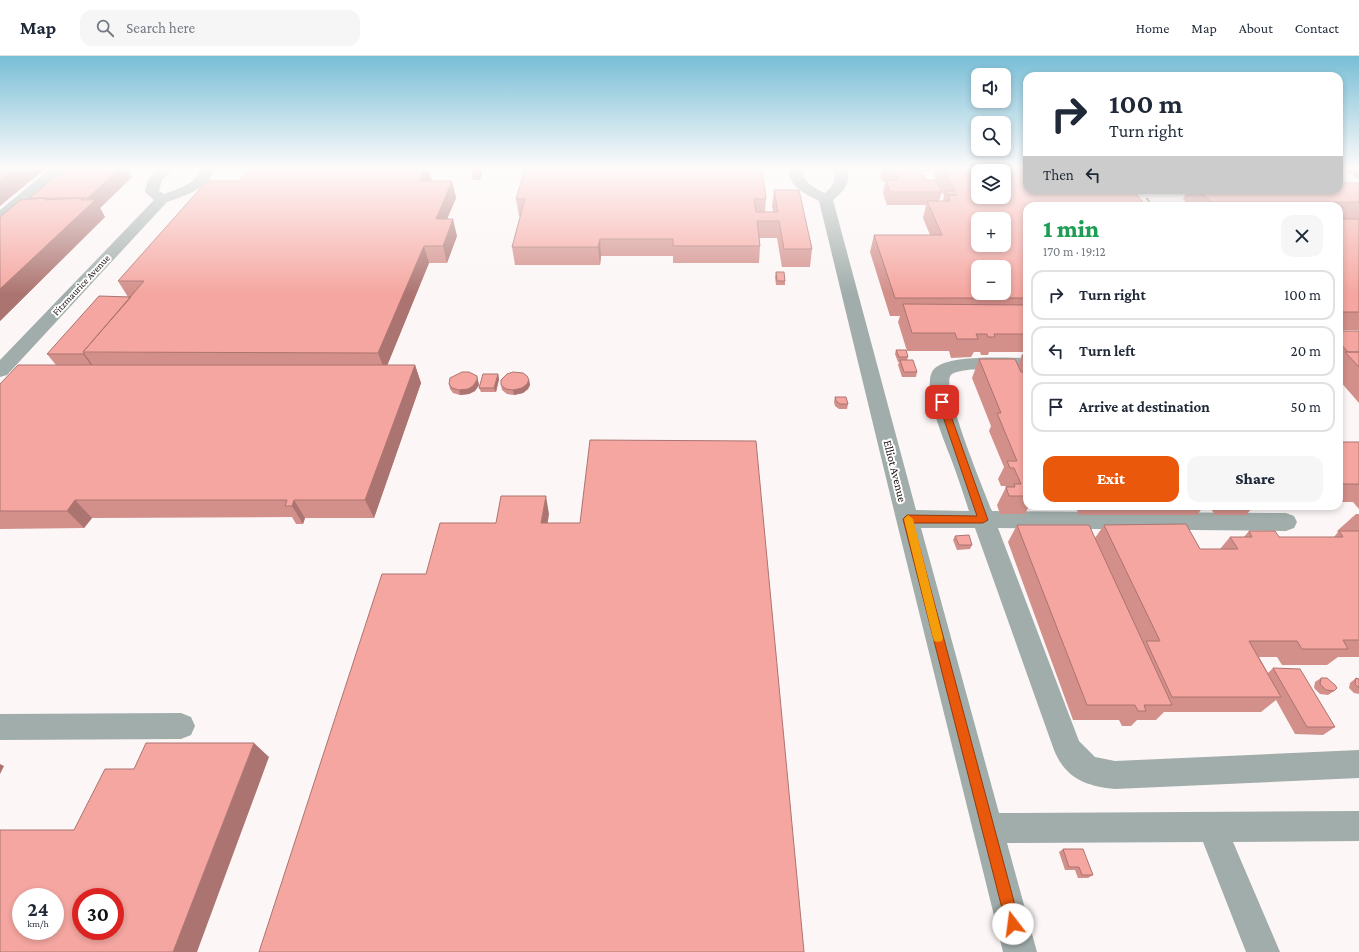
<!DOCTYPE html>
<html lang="en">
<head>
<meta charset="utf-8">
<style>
	body { margin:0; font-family:"Crimson Pro",serif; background:#f6f6f7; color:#1f2937; height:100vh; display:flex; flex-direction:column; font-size:15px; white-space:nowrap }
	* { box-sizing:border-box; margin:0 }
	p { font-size:13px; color:#747a83 }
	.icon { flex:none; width:22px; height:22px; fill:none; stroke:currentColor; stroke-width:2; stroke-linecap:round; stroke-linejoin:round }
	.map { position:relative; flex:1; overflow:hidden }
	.sheet { position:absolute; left:1023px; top:146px; width:320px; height:308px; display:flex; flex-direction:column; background:#fff; border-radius:12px; box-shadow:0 2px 6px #0003 }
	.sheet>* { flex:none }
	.guide { position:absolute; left:1023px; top:16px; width:320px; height:122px; border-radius:12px; box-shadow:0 2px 6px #0003; background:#fff; color:#1f2937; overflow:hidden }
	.fabs { position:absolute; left:971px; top:12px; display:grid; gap:8px }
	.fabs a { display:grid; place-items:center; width:40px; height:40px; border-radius:8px; background:#fff; box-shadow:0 2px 6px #0003; font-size:20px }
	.speed { position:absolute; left:12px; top:832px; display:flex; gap:8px; font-size:20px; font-weight:700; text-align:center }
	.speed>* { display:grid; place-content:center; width:52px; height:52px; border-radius:50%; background:#fff; box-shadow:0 2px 6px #0003; line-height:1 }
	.speed small { font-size:10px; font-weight:400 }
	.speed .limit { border:6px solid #d22; background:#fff; color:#111 }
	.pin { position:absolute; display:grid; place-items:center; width:34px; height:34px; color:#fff; margin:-17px; border-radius:8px; box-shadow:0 2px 6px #0006 }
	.me { position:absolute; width:44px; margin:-22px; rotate:345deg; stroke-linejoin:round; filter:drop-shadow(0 0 3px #0008) }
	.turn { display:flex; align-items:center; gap:14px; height:84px; padding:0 20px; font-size:18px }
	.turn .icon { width:52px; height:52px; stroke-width:2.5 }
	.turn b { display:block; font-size:28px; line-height:34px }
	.then { display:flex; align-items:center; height:38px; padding:0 20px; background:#0003; gap:8px; font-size:15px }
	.round { display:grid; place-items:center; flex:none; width:42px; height:42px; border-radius:12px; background:#f6f6f7 }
	.overview { display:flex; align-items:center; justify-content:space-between; height:68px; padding:0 20px }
	h1 { font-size:24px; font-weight:800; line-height:30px; color:#1e9e55 }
	.action { display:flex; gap:8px; margin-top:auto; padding:8px 20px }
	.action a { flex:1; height:46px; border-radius:12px; background:#ea580c; color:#fff; font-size:16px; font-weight:800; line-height:46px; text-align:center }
	.action a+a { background:#f6f6f7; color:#1f2937 }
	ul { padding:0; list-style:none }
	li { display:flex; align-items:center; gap:12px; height:50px; margin:0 8px 6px; padding:0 12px; border:2px solid #e0e1e3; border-radius:12px }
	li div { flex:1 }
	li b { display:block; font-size:15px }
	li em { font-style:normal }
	header { display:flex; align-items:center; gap:24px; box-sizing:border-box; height:56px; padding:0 20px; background:#fff; border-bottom:1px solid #e0e1e3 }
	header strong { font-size:19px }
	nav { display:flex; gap:22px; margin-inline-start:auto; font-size:14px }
	.search { width:280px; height:36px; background:#f6f6f7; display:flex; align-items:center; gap:10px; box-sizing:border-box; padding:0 14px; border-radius:12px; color:#747a83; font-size:15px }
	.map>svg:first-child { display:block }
</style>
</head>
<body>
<header>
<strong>Map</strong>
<div class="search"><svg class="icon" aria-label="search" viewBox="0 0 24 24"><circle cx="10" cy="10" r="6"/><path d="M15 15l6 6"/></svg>Search here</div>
<nav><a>Home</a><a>Map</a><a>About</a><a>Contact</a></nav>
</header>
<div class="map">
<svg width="1359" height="896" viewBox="0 0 1359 896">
	<rect width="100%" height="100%" fill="#fcf6f6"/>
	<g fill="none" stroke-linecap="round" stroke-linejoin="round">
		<path fill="#a0adaa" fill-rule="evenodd" d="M50,113h15l-60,51 -5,1v-11z
			M158,113h15l-11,11 -3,11 5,3c14,-5 32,-10 37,-25h14c-8,21 -29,26 -48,33l-160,173 -7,2v-17l154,-160 -9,-8c1,-10 5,-17 13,-23z
			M789,113h14c-1,13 12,19 22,24 8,-7 13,-14 7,-24h14c7,12 -3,23 -13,31l83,310 53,1c-6,-18 -12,-37 -19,-55 -7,-19 -23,-56 -20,-76 0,-4 2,-9 4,-11 15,-15 72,-11 93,-11v12c-15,0 -66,-4 -76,5 -11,10 34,118 41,136l294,2 8,3 3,6 -3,6 -8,3 -288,-3 81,213 16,16 20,4 244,-11v28l-244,11c-29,-3 -49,-10 -61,-39l-79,-222h-54l78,285 360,-2v30l-126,1 47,110h-34l-43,-110 -196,1 30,109h-34l-107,-433 -77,-318c-12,-6 -32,-15 -30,-32z
			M181,657l10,4 4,9 -4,9 -10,4 -181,1v-26z"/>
		<path stroke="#817978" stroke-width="2" stroke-dasharray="5 5" stroke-linecap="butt" d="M1140,134l13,16"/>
	</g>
	<path fill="#d38f8a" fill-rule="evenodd" d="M429,113l3,12h20l4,17 -9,21 10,17 -10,27h-18l-42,102h28l6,18 -47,135h-69l-2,6h-7l-4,-7 -200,1 -8,10 -84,1v-145l56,-19 -9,-11 81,-57 -10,-16 121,-100z
		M882,113h145v183h-38l-1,3h-7l-1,-3h-6l-3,5 -20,1 -2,-7h-42l-9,-29 2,-6h-10l-20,-64 4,-17h56l-7,-17 3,-13h-39l-4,-12 2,-11 -3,-1 -2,-4zM921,115h11l12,25 -1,5h-4l3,-9 -17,-12z
		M1339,113h20v10l-13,-9h-7z
		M482,117l-2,7h-7l-1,-4z
		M132,121l-32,31 5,9 -105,104v-104l29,-18v-1z
		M1359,127v147h-20v-124h-149l-7,-7 5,-9h151z
		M774,134l38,59 -2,18h-28l-5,-29h-18l1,8 -1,17h-86v-7h-72l-1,9h-85l-3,-18 8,-31h-1l-3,-17h250l-1,13h8l-1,-6z
		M776,216l9,9v4h-9l-1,-8z
		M1339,275h20v72l-20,-23z
		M896,294l12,7 -1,3 10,12 -1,5h-14l-4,-12 1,-3h-1l-3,-8z
		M1022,299h5v151h2l-4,8h-25l-3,-9 9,-18 -1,-1h-4l-3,-7 6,-12 -15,-36 2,-5 -19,-48 7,-19 39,6z
		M498,318l1,5 -3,13h-15l-2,-4z
		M529,324l1,5 -2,4 -5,4 -9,2 -7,-1 -5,-4 -1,-5z
		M478,325l1,4 -4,6 -6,3 -9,1 -7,-2 -3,-4 -1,-5z
		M835,341l13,7 -1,5h-8l-4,-3 -1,-4z
		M1339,386h20v67l-6,-7h-14z
		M1075,450h129l-7,9h-118z
		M1209,450h45l-8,9h-31z
		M1356,458h3v143h-21l-11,8h-45l-5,-8h-18l9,16 5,-5 62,59 -12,8 -28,-1 -19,-34 -15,12h-97l-8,8h-19l-6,6h-9l-3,-6h-46l-65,-178 9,-17 78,13 9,-13 96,24h20l10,-12h14l5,-6 30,6h55l4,-5 -1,-1z
		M955,480l17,9 -2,4 -13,1 -4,-10z
		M1321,622l13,13 -6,4 -8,-1 -6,-6 1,-6z
		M1356,622l3,1v15l-5,-1 -5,-5 1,-5z
		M1063,793l30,26 -5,3h-10l-3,-8h-10l-6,-18z"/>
	<path fill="#ac7470" d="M14,113h31l-45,37v-26z
		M119,113h9l4,8 -32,31 5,9 -105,104v-32l81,-89 2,-2 5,8 3,-3 -3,-5z
		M425,113h4l3,12h-13z
		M481,113l1,4 -2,7 -1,-4z
		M452,125l4,17 -16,38 -4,-17z
		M453,163l4,17 -10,27 -4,-17z
		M600,183l1,17 -1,9 -2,-18z
		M424,190l5,17 -44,108 -7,-18z
		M84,297l10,14 -1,1 -10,-14z
		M415,309l6,18 -47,135 -9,-18z
		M498,318l1,5 -3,13 -2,-4z
		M477,320l2,9 -4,6 -6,3 -9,1 -1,-5z
		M529,324l1,5 -2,4 -5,4 -9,2 -1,-5z
		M546,440l3,18 -4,27 -4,-18z
		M75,444l17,18 -8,10 -17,-17z
		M294,444l11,18 -2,6 -11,-18z
		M254,687l15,14 -72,195h-24z
		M0,708l4,2 -4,8z"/>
	<path fill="#f5a6a0" stroke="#ac7470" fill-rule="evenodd" d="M0,113h14l-14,11z
		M64,113h55l-31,29h-59z
		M249,113h176l-6,12h33l-16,38h17l-10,27h-19l-46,107 -295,-1 61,-71h-26l89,-100h32z
		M475,113h6l-2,7h-7z
		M525,113h237l4,30h-12l2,13h22l-4,-22h25l13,59h-28l-5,-28h-22l3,25h-87v-7h-73l-2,8h-86l13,-48h-9z
		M888,113h32l5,11h11l6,12h-52l-4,-12h12l-4,-10z
		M943,113h84v21h106l13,16h-119v92h-132l-21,-63h68l-15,-34h23l-2,-6h9l-10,-1 -2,-3h10zM978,115h26v26h-26zM978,163h26v26h-26zM978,211h26v26h-26z
		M1339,127h20v19h-148l-11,-12h139z
		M46,142l-1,2 38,-2 -2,2h14l-95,89v-72l20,-17z
		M1208,148h132l4,3h-5v-1h-129z
		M1339,163h20v93h-20z
		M776,216h8l1,9h-8z
		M99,240l32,1 -48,55h1l-1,2h-36z
		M903,248l124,1v29h-33l1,3h-7l-1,-3h-11l2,5h-21l-2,-6h-43z
		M1339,275h20v21h-11l-9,-10z
		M896,294h10l2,7h-9z
		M1345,296h14v15z
		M1022,299h5v11z
		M979,303h36l6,13h6v124h-18l-3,-9h9l-1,-3h7l-7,-16h-4l-3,-7h10l-20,-48h4z
		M900,304h13l4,12h-13z
		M18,309h397l-50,135h-71l-2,6h-7l2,-6h-212l-8,11h-67v-127z
		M462,316h7l8,4v4l-4,6 -5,3 -9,1 -7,-2 -3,-4 1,-6z
		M513,316l10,1 4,3 2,4 -2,4 -5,4 -9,2 -7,-1 -5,-4v-5l6,-6z
		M483,318h15l-4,14h-15z
		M835,341h11l2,7h-8l-4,-3z
		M590,384l166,1 48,511h-545l123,-378h44l14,-51h56l5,-27h45l-5,27h39z
		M1339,386h20v42h-20z
		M1186,468l14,25h38l-8,-12h22l-3,-6h26l4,6h64l-4,-6h20v109h-16l5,9h-46l-5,-8h-48l32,56h-109l-26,-56h14l-56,-116z
		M1017,469h72l83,180h-28l2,6h-8l-3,-6h-48z
		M969,479l3,10h-13l-4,-9z
		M1273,612l27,1 35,58h-28z
		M1321,622h6l8,7 2,3 -3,3 -8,-1 -6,-6z
		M1356,622l3,1v9l-4,-4z
		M146,687h108l-81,209h-173v-122h74l31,-61h29zM21,841h34v34h-34zM81,841h34v34h-34z
		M1063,793h20l10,26h-11l-3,-8h-10z"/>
	<linearGradient id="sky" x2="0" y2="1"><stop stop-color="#78bed6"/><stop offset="0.47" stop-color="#fefbfb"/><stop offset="1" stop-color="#fefbfb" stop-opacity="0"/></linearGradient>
	<rect width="1359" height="238" fill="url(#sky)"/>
	<path fill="#ea580c" stroke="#983908" d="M942,343l4,3 42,118 -5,3h-70l107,401 -2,5 -5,2 -5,-2 -2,-5 -103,-405 4,-4 70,1 -39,-114z"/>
	<path fill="#f59e0b" d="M908,459l5,4 30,119 -1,3 -4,1 -4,-1 -1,-3 -29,-119z"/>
	<g text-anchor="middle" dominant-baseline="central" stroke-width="4" stroke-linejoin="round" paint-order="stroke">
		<g font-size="10" fill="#160c0b" stroke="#fff">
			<text transform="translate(81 229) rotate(-47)">Fitzmaurice Avenue</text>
		</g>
		<g font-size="12" fill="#160c0b" stroke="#fff">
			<text transform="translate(895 415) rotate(76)">Elliot Avenue</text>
		</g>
	</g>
</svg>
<div class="fabs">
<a><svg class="icon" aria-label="sound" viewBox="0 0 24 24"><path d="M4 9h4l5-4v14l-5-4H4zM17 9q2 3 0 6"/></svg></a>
<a><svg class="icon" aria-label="search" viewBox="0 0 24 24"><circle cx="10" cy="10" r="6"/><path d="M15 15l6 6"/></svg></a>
<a><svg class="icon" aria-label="layers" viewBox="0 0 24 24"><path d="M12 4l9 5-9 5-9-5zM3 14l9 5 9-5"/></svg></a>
<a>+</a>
<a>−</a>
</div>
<div class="speed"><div>24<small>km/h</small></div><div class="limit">30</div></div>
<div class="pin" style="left:942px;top:346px;background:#d93025"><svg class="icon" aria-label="arrive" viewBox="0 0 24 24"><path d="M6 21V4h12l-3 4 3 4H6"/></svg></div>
<svg class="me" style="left:1013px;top:868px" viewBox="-20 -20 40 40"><circle r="19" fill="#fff"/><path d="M0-13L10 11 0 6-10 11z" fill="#ea580c"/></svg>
<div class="guide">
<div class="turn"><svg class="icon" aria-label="right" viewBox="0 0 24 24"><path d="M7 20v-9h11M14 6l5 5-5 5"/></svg><div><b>100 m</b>Turn right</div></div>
<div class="then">Then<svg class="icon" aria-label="left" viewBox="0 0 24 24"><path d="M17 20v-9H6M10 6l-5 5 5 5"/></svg></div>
</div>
<section class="sheet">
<div class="overview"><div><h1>1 min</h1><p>170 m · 19:12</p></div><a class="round"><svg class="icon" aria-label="close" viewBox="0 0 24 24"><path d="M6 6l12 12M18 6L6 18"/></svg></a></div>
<ul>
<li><svg class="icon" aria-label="right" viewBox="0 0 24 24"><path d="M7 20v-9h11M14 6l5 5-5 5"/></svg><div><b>Turn right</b></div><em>100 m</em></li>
<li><svg class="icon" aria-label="left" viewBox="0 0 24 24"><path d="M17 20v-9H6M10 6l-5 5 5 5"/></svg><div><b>Turn left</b></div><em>20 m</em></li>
<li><svg class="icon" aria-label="arrive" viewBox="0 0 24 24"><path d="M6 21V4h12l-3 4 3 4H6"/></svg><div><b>Arrive at destination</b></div><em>50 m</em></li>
</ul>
<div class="action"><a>Exit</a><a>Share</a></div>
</section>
</div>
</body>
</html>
